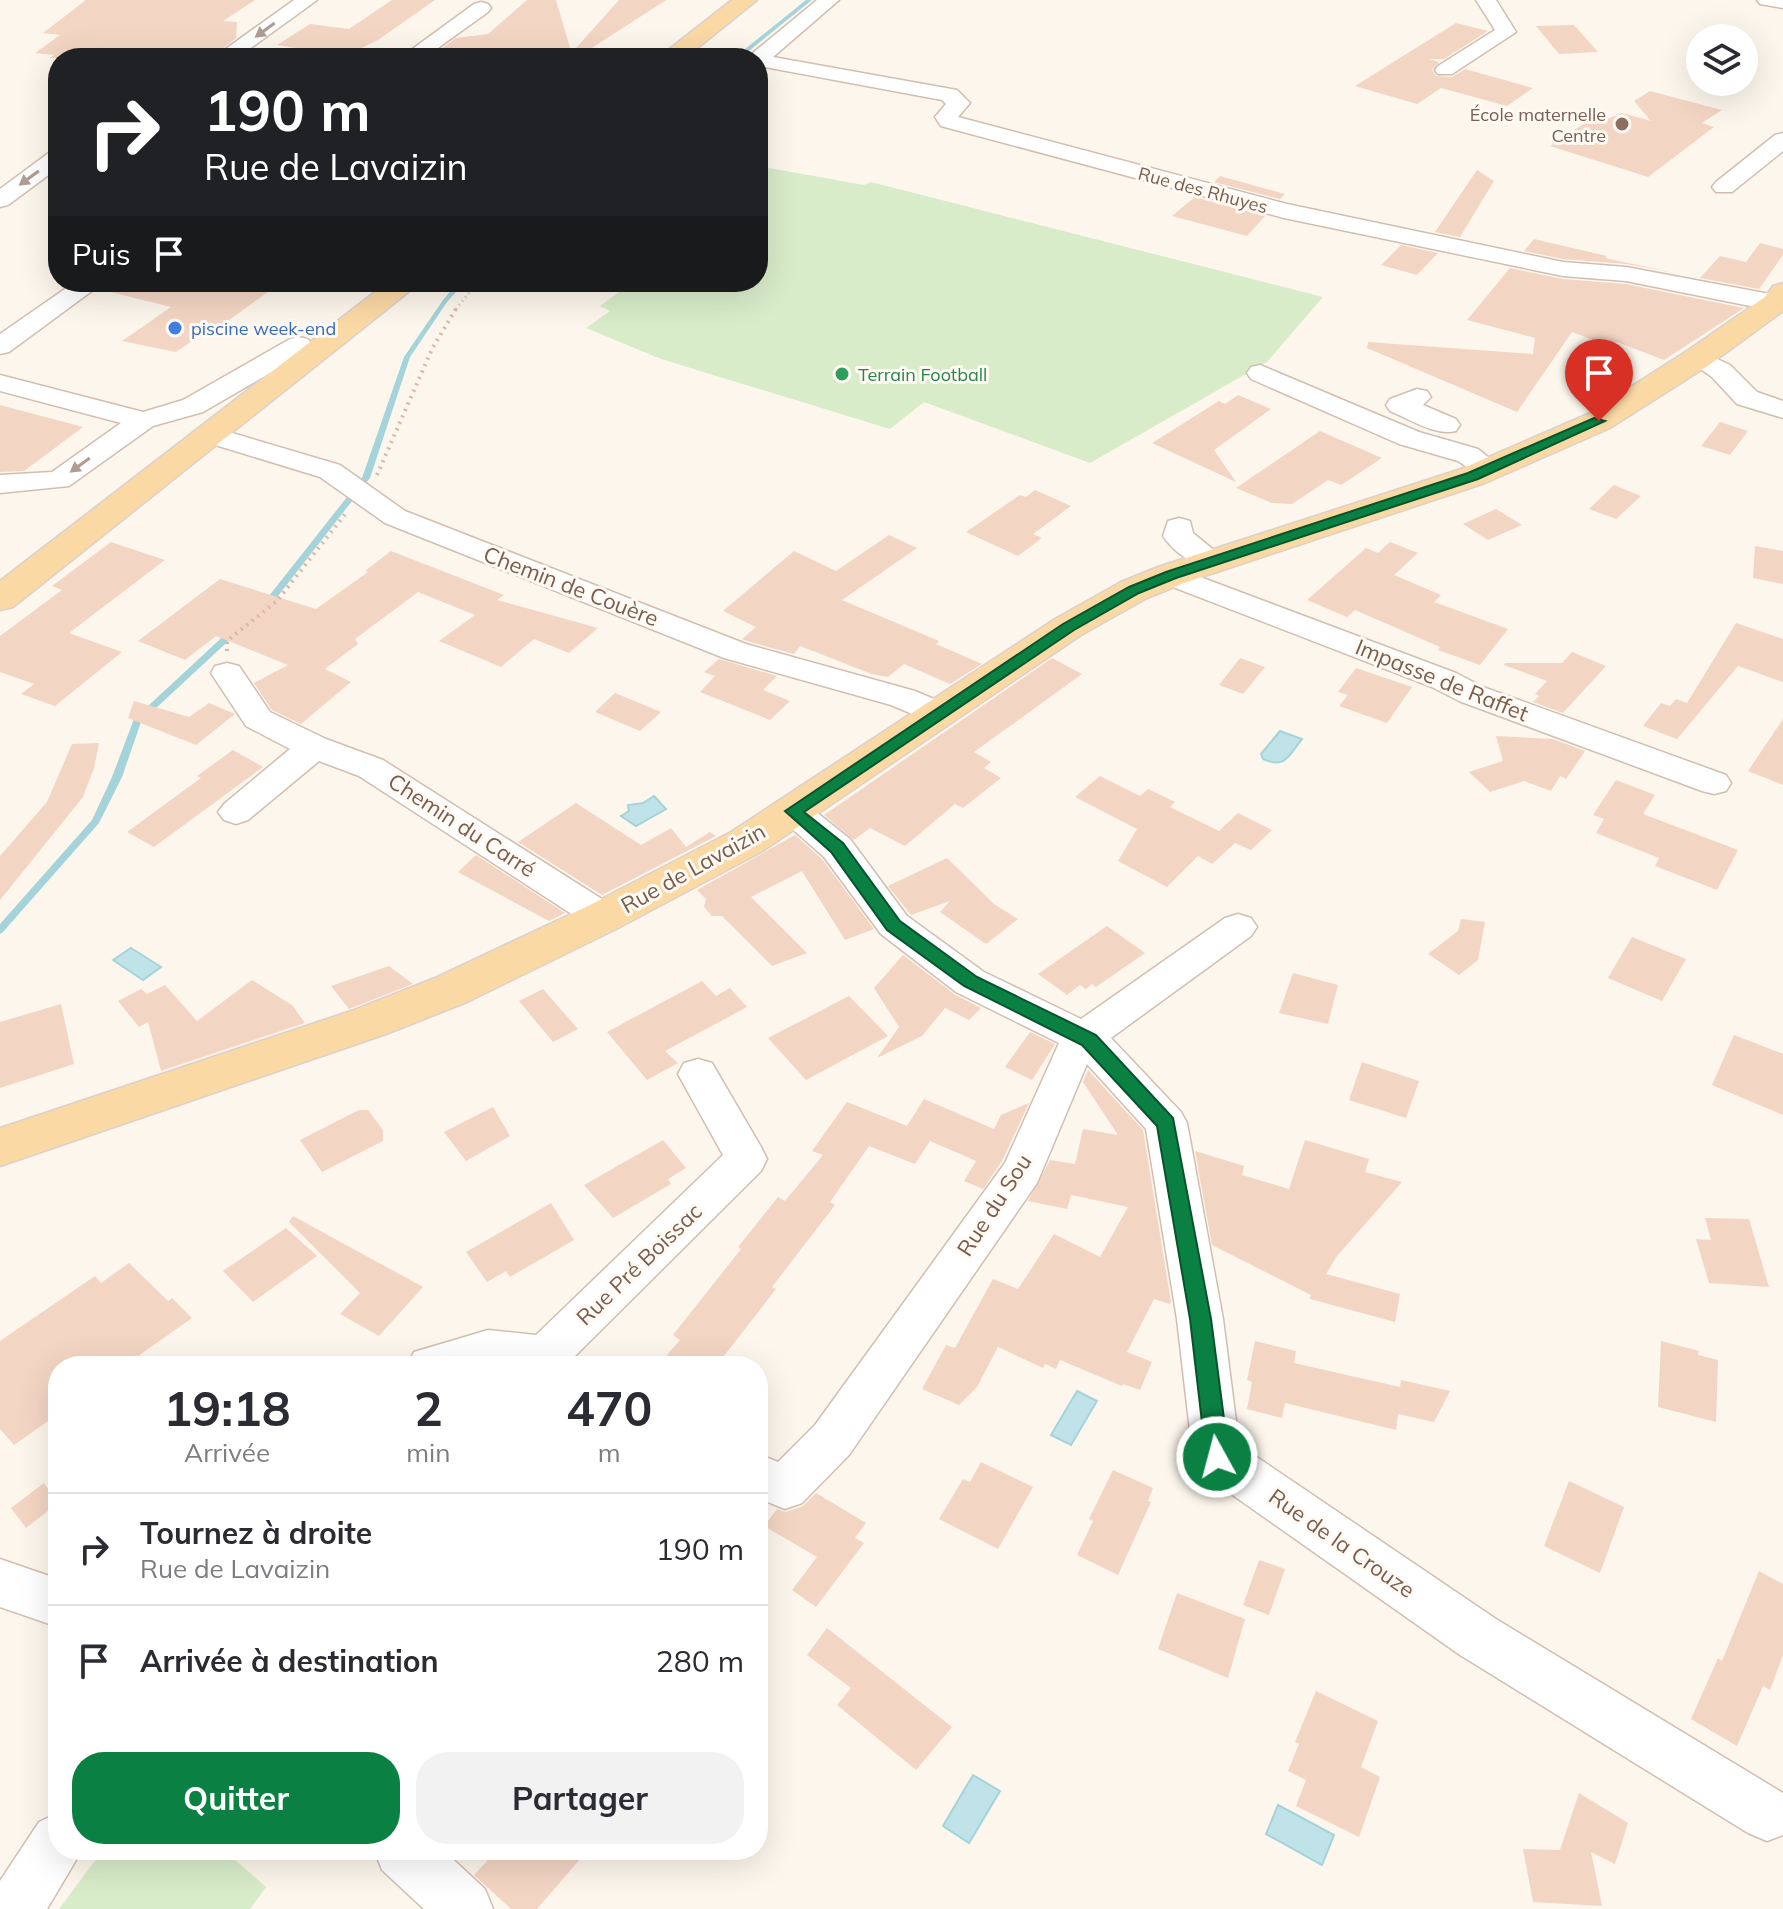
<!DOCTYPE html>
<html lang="fr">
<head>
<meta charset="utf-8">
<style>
	body { margin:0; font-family:Mulish,sans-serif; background:#f2f2f3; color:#2b2b33; height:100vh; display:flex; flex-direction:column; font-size:30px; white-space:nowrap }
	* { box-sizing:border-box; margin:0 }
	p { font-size:26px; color:#7c7c81 }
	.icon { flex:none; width:44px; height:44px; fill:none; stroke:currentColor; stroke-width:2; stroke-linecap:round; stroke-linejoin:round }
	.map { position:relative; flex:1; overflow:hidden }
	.side { position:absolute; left:48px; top:1356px; width:720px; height:504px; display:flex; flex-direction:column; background:#fff; border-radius:32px; box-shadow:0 8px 32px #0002 }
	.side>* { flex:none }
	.hud { position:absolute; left:48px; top:48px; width:720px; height:244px; border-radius:32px; box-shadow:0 8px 32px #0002; background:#202124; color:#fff; overflow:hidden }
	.buttons { position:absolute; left:1686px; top:24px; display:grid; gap:16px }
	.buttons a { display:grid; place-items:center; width:72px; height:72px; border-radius:50%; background:#fff; box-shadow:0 8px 32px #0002; font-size:40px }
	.pin { position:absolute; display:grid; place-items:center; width:68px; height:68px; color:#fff; margin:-82px -34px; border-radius:50% 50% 50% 0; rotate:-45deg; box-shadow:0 0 8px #0007 }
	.pin .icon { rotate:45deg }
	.me { position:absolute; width:88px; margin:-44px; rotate:353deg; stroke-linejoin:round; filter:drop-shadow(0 0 6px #0008) }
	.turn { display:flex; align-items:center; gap:28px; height:168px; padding:0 24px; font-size:36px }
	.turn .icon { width:104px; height:104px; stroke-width:2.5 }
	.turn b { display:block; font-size:56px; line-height:68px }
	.then { display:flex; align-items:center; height:76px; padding:0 24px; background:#0003; gap:16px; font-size:30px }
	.eta { display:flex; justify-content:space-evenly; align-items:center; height:136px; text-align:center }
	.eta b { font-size:48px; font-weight:700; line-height:56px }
	.cta { display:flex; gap:16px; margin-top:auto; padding:16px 24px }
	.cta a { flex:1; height:92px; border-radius:32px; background:#0b8043; color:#fff; font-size:32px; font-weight:700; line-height:92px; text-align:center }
	.cta a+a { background:#f2f2f3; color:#2b2b33 }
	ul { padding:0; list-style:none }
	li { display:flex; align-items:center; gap:24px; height:112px; padding:0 24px; border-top:2px solid #e1e1e2 }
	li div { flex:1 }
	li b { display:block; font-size:30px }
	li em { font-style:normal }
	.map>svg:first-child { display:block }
</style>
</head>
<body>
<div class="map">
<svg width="1783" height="1909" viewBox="0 0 1783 1909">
	<rect width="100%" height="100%" fill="#fdf6ec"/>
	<path fill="#d8ecc9" d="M758,166l106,19 7,-3 452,115 -56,65 -177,101 -166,-61 -34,27 -229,-70 -75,-31 24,-17 -10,-5 27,-20 -13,-4h144z
		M103,1850h121l42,37 -16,22h-191z"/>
	<path fill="#bfe3e8" stroke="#a5d3da" stroke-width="2" d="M1280,731l22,8c-14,17 -16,30 -39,20l-2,-5z
		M654,796l12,13 -30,17 -15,-10 8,-5 -1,-6 15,-2z
		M131,948l30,19 -18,13 -30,-20z
		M1077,1391l20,10 -26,44 -20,-10z
		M973,1775l27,16 -31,52 -26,-17z
		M1278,1805l56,30 -12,30 -56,-31z"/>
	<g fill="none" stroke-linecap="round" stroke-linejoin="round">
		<path fill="#a5d3da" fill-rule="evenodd" d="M806,0h6l-72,58h-6z
			M458,282h7l-18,20 -37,55 -40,121 -99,127h-6v-4l97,-123 42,-121 39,-57z
			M234,628l3,1v4l-96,89 -19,55 -23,46 -96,109 -3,2v-10l92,-104 20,-43 22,-58 97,-90z"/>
	</g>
	<path fill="#f3d5c3" d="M86,0h169l-32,21 14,1 -1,16 -26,20h-161l5,-3 -19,-2 25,-18 -17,-2z
		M392,0h43l-57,40 -33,16 -13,-2 -26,4 10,-7 -39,-6 33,-21 39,5z
		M527,0h29l17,58h-144l27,-20 32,-4z
		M619,0h47l-85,55 -5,-7z
		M1456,23l32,8 -44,28h-15l10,3 -7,8 4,6 16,1 13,-8 68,19 -26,18 -66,-18 -24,16 -62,-18z
		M1574,25l24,27 -39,2 -23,-28z
		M1650,91l72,19 -20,13 12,4 -66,50 -98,-31 44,-29 11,3 17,-7 29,8 -17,-20z
		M1477,170l17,11 -34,56 -25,-5z
		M1220,176l65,18 -5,5 -66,-17z
		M1195,197l70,19 -18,20 -75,-20z
		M1534,239l73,17 -2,2 65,14 -44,-8 -63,-5 -39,-8z
		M1760,243l23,6v6l-24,34 -59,-11 20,-22 26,6z
		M1401,245l37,8 -21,22 -36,-10z
		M1510,268l53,11 63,5 118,24 -80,52 -47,-18 -8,4 -37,-14 -55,80 -150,-64 1,-6 165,12 2,-16 -68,-18z
		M108,282h174l-78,56 -6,-1 -22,15 -54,-11 49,-34 -64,-16z
		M1238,395l33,14 -57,41 22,32 -84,-39 67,-42 6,3z
		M0,405l83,22 -59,44 -24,1z
		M1720,422l28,9 -18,24 -29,-9z
		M1320,431l62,27 -41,27 -13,-5 -36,24 -20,-1 -36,-15z
		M1614,485l27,11 -25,23 -27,-10z
		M1035,490l36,16 -38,28 9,4 -24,18 -52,-24 54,-37 6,2z
		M1496,509l26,16 -34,15 -25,-16z
		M889,535l28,13 -75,52 97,41 -3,3 46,20 -32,20 -46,-20 -16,13 -16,-3 -72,-28 -6,8 -47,-13 -5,-2 14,-12 -33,-16 71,-60 42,20z
		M111,542l54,18 -96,73 53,19 -67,54 -34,-12 13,-10 -34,-12v-36l62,-46 -10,-4z
		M1390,542l28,11 -24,22 47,20 -7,7 74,27 -28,36 -42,-15 2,-3 -85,-37 -8,7 -40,-17 59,-52 12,5z
		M1755,546l28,5v33l-30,-6z
		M391,551l113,44 -7,5 101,28 -29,25 -35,-14 -33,28 -62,-26 36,-26 -57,-23 -63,47 3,5 -33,25 26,13 -50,42 -29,-14 -18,-27 34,-18 -72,-29 -31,24 -47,-19 82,-62 96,30 52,-37 -3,-1z
		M1736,623l47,16v43l-45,-16 -61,73 -34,-13 18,-23 9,3 6,-7 11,4z
		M1572,652l34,14 -43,47 -30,-11 6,-6 -4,-2 12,-13 -43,-16 1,-2h57z
		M1052,658l30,16 -108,78 17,10 -7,6 17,10 -38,30 -8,-4 -50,42 -35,-18 -16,12 -30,-25z
		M1240,658l25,9 -22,27 -24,-9z
		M719,659l58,17 -14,14 27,11 -20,19 -70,-28 15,-16 -11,-4z
		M1356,668l56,19 -25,36 -48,-17 9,-11 -10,-3z
		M615,693l46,19 -21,19 -45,-19z
		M134,701l55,16 20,-14 26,11 -39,31 -68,-27z
		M1783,719v66l-35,-14z
		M1496,736l57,3 32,12 -19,28 -6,-3 -9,15 -27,-10 -34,11 -21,-20 34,-11z
		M99,743l-5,25 -11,29 -83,103v-44l47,-54 25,-58z
		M233,750l30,17 -109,80 -27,-15 74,-54 -4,-2z
		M1100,776l40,20 8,-7 27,13 -5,5 49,24 19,-18 34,17 -21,20 -16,-7 -23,21 -14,-8 -31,31 -49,-26 19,-32 -62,-32z
		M1616,780l39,15 -12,19 95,36 -21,40 -62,-24 4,-8 -63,-25 8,-14 -11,-4z
		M576,803l65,42 30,-17 15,19 24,-15 6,4 -114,59 -84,-53z
		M795,835l27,24 52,70 -29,11 -43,-69 -51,26 56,56 -35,13 -50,-50h-10l-8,-9 2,-8 -9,-9z
		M476,855l89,58 -16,8 -91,-49z
		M947,858l47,46 24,15 -32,25 -46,-32 10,-11 -39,14 -23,-29z
		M1461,919l24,3 -7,38 -19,15 -31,-21 30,-23z
		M1107,926l38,27 -49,34 -4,-3 -6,5 -6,-4 -13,10 -29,-21z
		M1632,937l54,22 -24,42 -54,-23z
		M903,955l51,39 27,14 -12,12 -24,-12 -23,28 -45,22 22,-31 -25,-39z
		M389,966l24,18 -64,25 -18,-23z
		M1293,973l45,12 -10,39 -49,-11z
		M252,980l40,25 13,18 -144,48 -13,-49 -9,5 -21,-26 23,-12 6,5 18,-9 32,36z
		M702,981l14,15 14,-8 17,19 -82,44 13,12 -31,17 -40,-48z
		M543,989l35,40 -25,13 -34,-41z
		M849,996l39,40 -82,44 -38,-42z
		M61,1004l13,60 -74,24v-66z
		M1030,1032l25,12 -23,36 -27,-13z
		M1734,1035l49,19v61l-71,-30z
		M1362,1062l57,19 -13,37 -57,-18z
		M1088,1070l55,60 28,172 -1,2 -16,-5 -27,53 25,10 -12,28 -17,-6 -1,2 -62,-26 -4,9 -11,-5 -2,4 -45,-21 -21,40 -18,18 -37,-16 24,-44 9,3 38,-69 25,10 36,-55 46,23 28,-50 -57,-12 -4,14 -39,-8 22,-41 25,4 8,-35 35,6 -35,-53z
		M924,1099l70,30 7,-14 28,-12 -27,58 -19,28 -19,-8 12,-20 -46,-20 -15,23 -46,-18 -39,56 5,3 -63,82 4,2 -60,77h-30l-19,-11 13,-15 -7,-5 68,-86 -3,-2 40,-50 7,4 38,-46 -11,-4 35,-49 60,24z
		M493,1107l17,29 -44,25 -22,-29z
		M359,1110h9l15,20v11l-61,31 -22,-32z
		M663,1140l23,28 -18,11 3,5 -58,34 -29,-33z
		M1305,1140l64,19 -4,13 37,10 -65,74 -11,18 74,20 -5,28 -85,-23 1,-4 -99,-50 -17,-94 49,15 -2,9 47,14z
		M551,1203l23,37 -64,37 -4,-6 -19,11 -21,-30z
		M293,1216l130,71 -44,49 -39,-22 20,-21 -71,-71z
		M1705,1218l44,1 20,68 -60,-4 -13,-44 15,1z
		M286,1228l31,28 -64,46 -30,-31z
		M129,1263l39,38 4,-3 20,20 -68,48h-66v48l-44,31 -14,-16v-88l95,-65 6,7z
		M1255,1341l41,10 -2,12 106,24 1,-7 49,11 -16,31 -36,-8 -2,16 -111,-27 -3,15 -35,-9 5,-27 -5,-2z
		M1661,1341l38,10 -1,4 20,5 -2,62 -58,-15z
		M981,1462l52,25 -35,62 -59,-30 24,-40 7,3z
		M1113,1470l40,18 -5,13 3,1 -33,73 -41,-20 16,-34 -4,-2z
		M1569,1481l55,26 -24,66 -56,-27z
		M44,1483l14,20 -32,25 -15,-20z
		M816,1493l50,30 -11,15 9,5 -48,64 -24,-17 25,-33 -53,-31 13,-17 9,3 17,-6z
		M1259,1560l26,9 -16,46 -26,-10z
		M1759,1571l24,13v71l-13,35 -7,-4 -26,60 -46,-27 27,-61 4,3z
		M1177,1593l68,26 -17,59 -70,-29z
		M827,1628l125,99 -36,43 -79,-65 14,-17 -44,-33z
		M1316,1691l62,30 -17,46 19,10 -21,60 -63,-31 10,-26 -18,-9 11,-27 -4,-2z
		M1579,1793l49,30 -13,41 -24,-12 11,54 -69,-4 -10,-53 37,1z
		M497,1850h91l-51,59h-26l-37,-34z"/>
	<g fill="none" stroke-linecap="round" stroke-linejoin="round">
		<g stroke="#d1beb0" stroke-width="3">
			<path id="minor" d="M294,0h23l-80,58h-24z
				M817,0h22l-66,57 184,33 13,13 -12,14 329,87 276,58 63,5 149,28 8,2v12l-8,2 -149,-30 -63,-5 -279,-58 -343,-92 -6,-9 11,-13 -4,-4 -183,-34 -1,-8 -7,-2 3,-4z
				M1476,0h20l20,32 -64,42h-14l-3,-4 3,-4 57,-36z
				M1757,0h26v8l-23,-4z
				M481,2l7,2 3,4 -3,4 -64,46h-24l74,-54z
				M1783,133v18l-51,41h-16l-4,-5 4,-5 59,-47z
				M58,150v18l-50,37 -8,2v-18l50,-37z
				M75,282h29l-95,70 -9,2v-20z
				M299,337l9,2 4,6 -4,6 -105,61 -50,14 -84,60 -69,7v-18l52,-3 69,-49 -121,-32v-16l143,37 40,-12 107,-61z
				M1698,350l32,15 27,27 26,9v17l-46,-14 -25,-27 -27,-19 4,-6z
				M1260,365l159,67 59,17 25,20 -4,6 -10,3 -10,-3 -21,-14 -59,-17 -148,-65 -4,-6 4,-6z
				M1417,389l10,2 4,6 -8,8 33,14 4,6 -4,6c-22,5 -46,-12 -66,-20l-4,-6 4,-6z
				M212,427l128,38 65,46 341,133 169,47 38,16 5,7 -5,7 -12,4 -12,-4 -38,-16 -167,-47 -339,-135 -65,-46 -118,-36 -4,-6 4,-6z
				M1179,518l11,3 3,12 34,28 -4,6c-21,6 -48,-13 -60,-31l5,-15z
				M1171,566l285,107 27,14 243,88 5,8 -5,8 -12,3 -12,-3 -243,-90 -27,-14 -272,-105 -4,-7 4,-7z
				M227,663l12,3 31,46 56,27 57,21 233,148 6,9 -6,9 -13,4 -13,-4 -231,-150 -40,-15 -71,59 -12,4 -12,-4 -6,-8 6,-8 66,-55 -44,-23 -35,-53 4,-7z
				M793,799l12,4 45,36 57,77 77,56 97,47 144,-101 13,-4 13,4 6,9 -6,9 -140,102 70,74 6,11 36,196 16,126 257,174 287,174v42l-16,6 -19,-8 -288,-178 -260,-183 -7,-15 -16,-138 -31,-190 -59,-65 -50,119 -188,272 -47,48 -17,6 -27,-11v-44l20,8 37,-37 190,-262 54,-120 -103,-51 -75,-58 -57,-77 -43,-38 -6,-8 6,-8z
				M698,1059l14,4 49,84 6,12 -6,12 -196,195h-158l7,-14 74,-22 48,5 187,-180 -45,-81 6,-11z
				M0,1559l58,20v48l-58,-20z
				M58,1813v37h24l-35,59h-47v-28l39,-59z
				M374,1850h69l42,39 8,20h-69l-42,-39z"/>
		</g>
		<g stroke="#dad1cd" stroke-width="3">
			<path id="major" d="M732,0h25l-72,58h-27z
				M388,282h33l-408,325 -13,3v-29z
				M1783,283v28l-74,54 -99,63 -125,55 -301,100 -37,15 -66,37 -320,217 -143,76 -151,74 -81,32 -386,132v-38l354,-118 81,-32 153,-72 143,-74 324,-213 66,-37 37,-15 303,-98 127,-55 99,-63 78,-54 8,-11z"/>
		</g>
		<path stroke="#d9b8a5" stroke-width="3" stroke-dasharray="1 4" stroke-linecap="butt" d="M456,309l22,-27"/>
		<path stroke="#d9b8a5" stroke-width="4" stroke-dasharray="2 5" stroke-linecap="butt" d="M377,475l55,-126 25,-42
			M227,651v-10l50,-40 69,-88"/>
		<use href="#minor" fill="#fff" fill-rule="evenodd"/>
		<use href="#major" fill="#fbd9a5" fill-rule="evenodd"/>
	</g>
	<defs><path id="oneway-solid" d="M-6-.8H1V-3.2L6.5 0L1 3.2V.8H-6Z" transform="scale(2)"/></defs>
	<g fill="#af9d94">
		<use href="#oneway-solid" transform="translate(265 30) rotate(144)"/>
		<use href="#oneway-solid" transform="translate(29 178) rotate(144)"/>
		<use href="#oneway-solid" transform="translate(80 465) rotate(144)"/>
	</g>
	<path fill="#0b8043" stroke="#07532c" stroke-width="2" d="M1594,418l11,3 -127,58 -302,99 -37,15 -65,37 -270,182 39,31 57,78 77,56 119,58 77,83 38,201 18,138 -4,7 -8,3 -8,-3 -3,-7 -16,-138 -33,-193 -75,-81 -118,-59 -77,-56 -56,-78 -46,-41 278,-187 66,-37 37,-15 302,-99z"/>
	<circle fill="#8d6e63" stroke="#fffaf3" stroke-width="3" cx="1622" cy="124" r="8"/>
	<circle fill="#3f7fe0" stroke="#fffaf3" stroke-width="3" cx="175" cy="328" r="8"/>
	<circle fill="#2e9e5b" stroke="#fffaf3" stroke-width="3" cx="842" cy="374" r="8"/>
	<g text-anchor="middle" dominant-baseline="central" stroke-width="6" stroke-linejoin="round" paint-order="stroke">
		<g font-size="18" fill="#785e54" stroke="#fffaf3" text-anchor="end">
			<text x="1606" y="114">École maternelle<tspan x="1606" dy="21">Centre</tspan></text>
		</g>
		<g font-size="18" fill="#7a5c4d" stroke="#fffaf3">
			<text transform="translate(1203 190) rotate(15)">Rue des Rhuyes</text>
		</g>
		<g font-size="18" fill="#366cbe" stroke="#fffaf3" text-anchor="start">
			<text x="191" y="328">piscine week-end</text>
		</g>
		<g font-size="18" fill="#27864d" stroke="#fffaf3" text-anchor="start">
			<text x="858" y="374">Terrain Football</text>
		</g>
		<g font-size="22" fill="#7a5c4d" stroke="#fffaf3">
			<text transform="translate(571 586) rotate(21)">Chemin de Couère</text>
			<text transform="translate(1442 680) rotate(22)">Impasse de Raffet</text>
			<text transform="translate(462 825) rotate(33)">Chemin du Carré</text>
			<text transform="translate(693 868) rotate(-29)">Rue de Lavaizin</text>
			<text transform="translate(994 1205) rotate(-57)">Rue du Sou</text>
			<text transform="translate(639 1264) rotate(-44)">Rue Pré Boissac</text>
			<text transform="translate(1342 1543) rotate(35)">Rue de la Crouze</text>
		</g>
	</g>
</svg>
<div class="buttons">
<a><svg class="icon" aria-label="layers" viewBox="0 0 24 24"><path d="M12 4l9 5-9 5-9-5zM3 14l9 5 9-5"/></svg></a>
</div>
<div class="pin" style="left:1599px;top:421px;background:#d93025"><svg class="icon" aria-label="arrive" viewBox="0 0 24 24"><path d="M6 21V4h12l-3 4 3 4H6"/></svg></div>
<svg class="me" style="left:1217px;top:1457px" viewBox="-20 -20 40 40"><circle r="17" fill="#0b8043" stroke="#fff" stroke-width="3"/><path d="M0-11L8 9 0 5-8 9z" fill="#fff"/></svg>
<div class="hud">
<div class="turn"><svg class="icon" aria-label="right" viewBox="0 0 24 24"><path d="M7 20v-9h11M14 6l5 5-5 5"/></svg><div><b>190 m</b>Rue de Lavaizin</div></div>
<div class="then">Puis<svg class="icon" aria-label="arrive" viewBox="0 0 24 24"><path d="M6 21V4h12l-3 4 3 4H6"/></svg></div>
</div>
<section class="side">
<div class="eta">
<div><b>19:18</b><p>Arrivée</p></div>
<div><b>2</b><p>min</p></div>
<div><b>470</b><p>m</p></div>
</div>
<ul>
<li><svg class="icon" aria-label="right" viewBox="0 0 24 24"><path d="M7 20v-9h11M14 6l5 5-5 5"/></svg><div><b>Tournez à droite</b><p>Rue de Lavaizin</p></div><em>190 m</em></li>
<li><svg class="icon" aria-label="arrive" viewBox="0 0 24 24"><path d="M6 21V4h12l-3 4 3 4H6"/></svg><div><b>Arrivée à destination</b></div><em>280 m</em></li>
</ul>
<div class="cta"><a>Quitter</a><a>Partager</a></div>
</section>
</div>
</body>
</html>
